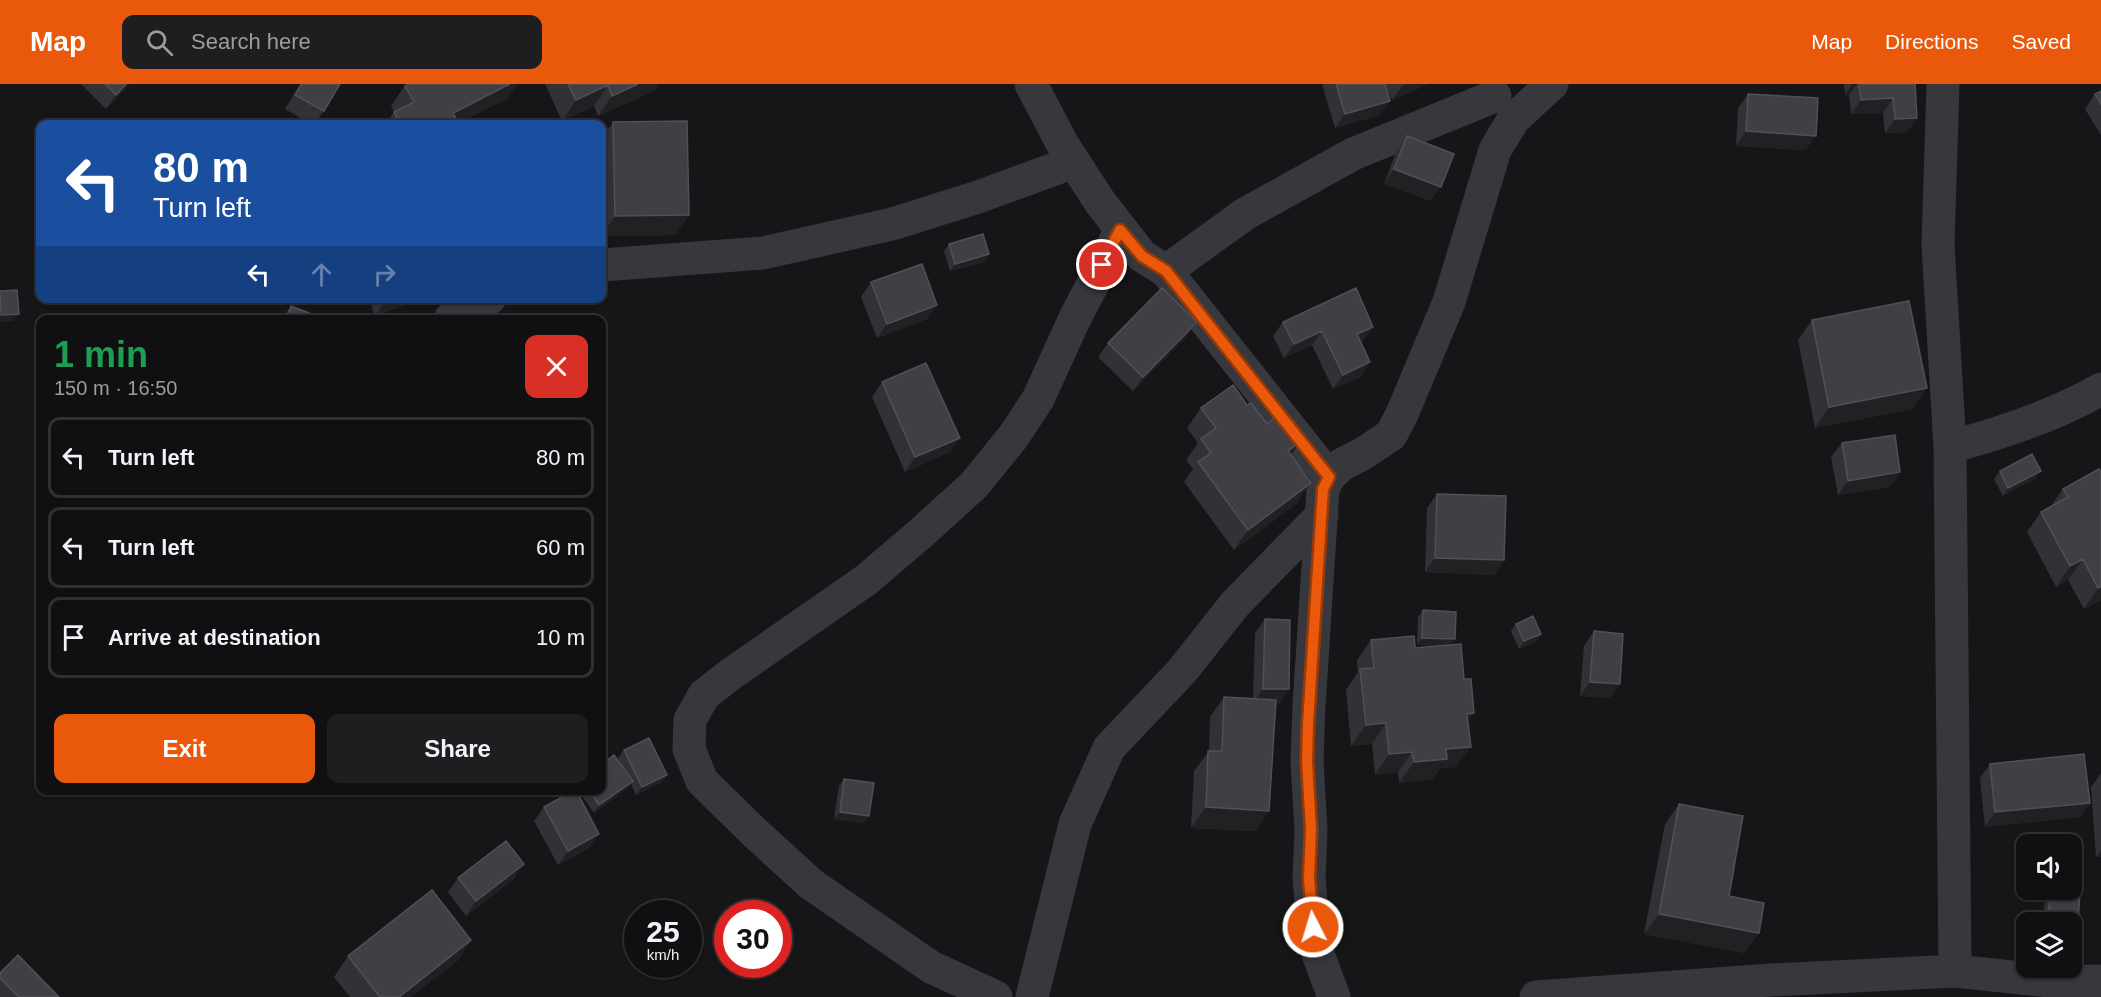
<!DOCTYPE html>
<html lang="en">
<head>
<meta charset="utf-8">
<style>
	body { margin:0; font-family:Helvetica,sans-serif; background:#1e1e20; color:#f1f3f6; height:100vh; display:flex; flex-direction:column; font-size:22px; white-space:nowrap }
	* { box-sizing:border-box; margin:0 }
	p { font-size:20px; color:#9c9d9f }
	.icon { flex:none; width:33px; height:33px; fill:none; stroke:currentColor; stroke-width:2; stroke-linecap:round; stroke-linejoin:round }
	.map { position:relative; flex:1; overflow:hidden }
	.details { position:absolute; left:36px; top:231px; width:570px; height:480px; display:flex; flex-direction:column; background:#101012; border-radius:12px; box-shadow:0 2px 4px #0004,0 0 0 2px #303032 }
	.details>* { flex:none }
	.banner { position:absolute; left:36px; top:36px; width:570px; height:183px; border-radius:12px; box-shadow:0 2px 4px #0004,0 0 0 2px #303032; background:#1a4fa0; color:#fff; overflow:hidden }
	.tools { position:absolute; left:2016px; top:750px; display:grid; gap:12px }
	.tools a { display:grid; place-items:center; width:66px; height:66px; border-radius:12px; background:#101012; box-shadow:0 2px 4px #0004,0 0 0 2px #303032; font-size:30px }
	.speed { position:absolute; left:624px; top:816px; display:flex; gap:12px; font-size:30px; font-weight:700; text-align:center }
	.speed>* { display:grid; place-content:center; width:78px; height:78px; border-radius:50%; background:#101012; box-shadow:0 2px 4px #0004,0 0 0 2px #303032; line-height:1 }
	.speed small { font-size:15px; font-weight:400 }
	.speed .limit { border:9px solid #d22; background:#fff; color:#111 }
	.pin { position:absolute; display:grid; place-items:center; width:51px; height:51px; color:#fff; margin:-26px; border:3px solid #fff; border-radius:50%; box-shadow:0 2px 6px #0007 }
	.me { position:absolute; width:66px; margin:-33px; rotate:355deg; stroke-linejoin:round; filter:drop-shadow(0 0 4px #0008) }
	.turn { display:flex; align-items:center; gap:21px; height:126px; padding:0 18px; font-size:27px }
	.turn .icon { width:78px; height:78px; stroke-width:2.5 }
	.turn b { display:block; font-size:42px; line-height:51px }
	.lanes { display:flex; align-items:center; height:57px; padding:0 18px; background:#0003; justify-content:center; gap:30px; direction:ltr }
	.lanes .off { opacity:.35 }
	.round { display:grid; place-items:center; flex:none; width:63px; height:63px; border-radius:12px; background:#1e1e20 }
	.overview { display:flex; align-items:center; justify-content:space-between; height:102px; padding:0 18px }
	h1 { font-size:36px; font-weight:800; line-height:45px; color:#1e9e55 }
	.cta { display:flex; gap:12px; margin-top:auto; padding:12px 18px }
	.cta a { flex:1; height:69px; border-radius:12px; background:#ea580c; color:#fff; font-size:24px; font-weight:800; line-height:69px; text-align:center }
	.cta a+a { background:#1e1e20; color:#f1f3f6 }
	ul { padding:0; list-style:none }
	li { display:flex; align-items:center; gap:18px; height:81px; margin:0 12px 9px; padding:0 6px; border:3px solid #303032; border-radius:12px }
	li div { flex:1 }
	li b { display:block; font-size:22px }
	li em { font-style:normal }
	header { display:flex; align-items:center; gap:36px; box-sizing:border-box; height:84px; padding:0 30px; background:#ea580c; color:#fff }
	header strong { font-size:28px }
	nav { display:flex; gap:33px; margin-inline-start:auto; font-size:21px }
	.search { width:420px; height:54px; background:#1e1e20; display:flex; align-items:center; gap:15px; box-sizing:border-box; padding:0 21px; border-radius:12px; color:#9c9d9f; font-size:22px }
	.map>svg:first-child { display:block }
</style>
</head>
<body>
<header>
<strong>Map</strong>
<div class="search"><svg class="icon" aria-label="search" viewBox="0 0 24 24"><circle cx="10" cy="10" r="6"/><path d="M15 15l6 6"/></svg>Search here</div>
<nav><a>Map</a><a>Directions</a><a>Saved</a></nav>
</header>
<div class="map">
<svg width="2101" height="913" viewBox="0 0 2101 913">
	<rect width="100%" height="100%" fill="#161618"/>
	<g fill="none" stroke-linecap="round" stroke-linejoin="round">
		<path stroke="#37383d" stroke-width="33" d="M1031,0l32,61 37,57 42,54 24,15 163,206
			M1943,0l-5,161 12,202 5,524
			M602,181l161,-12 129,-29 86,-27 96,-35
			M1166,187l79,-57 108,-60 142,-58
			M450,235l40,-21
			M1950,363c52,-14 104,-31 151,-58
			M996,913l-65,-30 -120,-83 -57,-52 -52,-51 -13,-32 1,-29 14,-25 27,-21 135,-94 54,-46 54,-49 39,-48 25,-38 37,-81 46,-88
			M1032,913l43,-173 34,-76 73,-77 53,-67 87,-89
			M1334,913l-16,-43 -5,-27 -4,-49 2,-48 -4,-69 2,-55 14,-217 6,-12 12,-12 23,-12 27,-18 11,-21 47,-112 46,-152 18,-30 39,-36
			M1536,913l235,-17 184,-9 103,11 43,-1"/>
	</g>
	<path fill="#323236" d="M81,0h49l-24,25z
		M300,0h40l-16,27 -10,13h-3l-26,-15z
		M406,0h111l-10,15 -49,24 1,1h-74l9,-12 -3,-6z
		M545,0h114l-5,7 -56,25 -4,-10 -32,15z
		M1322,0h106l-36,16 -7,-15 -5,30 -45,13z
		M1844,0h71l2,34 -10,14 -22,1 -2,-20 -32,1 -2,-19h-4z
		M2101,7v44l-16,-26 10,-15z
		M1748,10l58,56 -70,-4 2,-38z
		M613,38l76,93 -14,20 -73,1v-97z
		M1407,52l24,65 -47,-17 13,-34z
		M949,160l40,10 -5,8 -34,9 -6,-20z
		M871,198l56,37 -50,19 -16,-41z
		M369,214h54l-48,18z
		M291,222l36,14h-46z
		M1812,236l115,68 -15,21 -97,19 -17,-88z
		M1283,238l90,5 -10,14 -3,1 10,20 -10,15 -27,12 -21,-44 -28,13 -11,-22z
		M1187,252l-54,55 -35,-34 10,-14z
		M882,298l68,70 -45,20 -33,-75z
		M1247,321l20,19 33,18 -9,13 6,48 -63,47 -50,-68 9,-13 -7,-9 12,-17 -11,-15 14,-20z
		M1842,359l58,29 -10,15 -52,8 -7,-38z
		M2099,385l2,131 -17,9 -16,-29 -12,7 -29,-55 14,-20 10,-6 12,-17z
		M2000,387l36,7 -33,18 -9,-17z
		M1437,410l67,66 -10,15 -69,-3 2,-64z
		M1423,526l28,35 17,77 -12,45 -16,1 -8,11 -33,4 -1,-11 -23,3 -3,-31 -21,2 -5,-56 12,-18 -1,-12 14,-20 44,8 24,-2 -22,-1 1,-28z
		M1265,535l24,70 -10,15h-3l-7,107 -14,20 -64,-3 3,-57 15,-20 1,-34 14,-20 29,1 2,-65z
		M1516,540l25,10 -5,8 -17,7 -8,-18z
		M1594,547l26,53 -10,14 -30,-2 4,-50z
		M624,666l43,25 -5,7 -26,13 -5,-11 -3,4 -34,25 -16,-23h24l20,-25 -4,-7z
		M1990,680l100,39 -10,14 -95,10 -5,-49z
		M2101,689v84h-5l-5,-70z
		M844,695l25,37 -6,7 -29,-4 5,-33z
		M1679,720l50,92 30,37 -15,20 -100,-19 21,-110z
		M544,723l45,41 -31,17 -24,-44z
		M458,794l56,1 -48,37 -18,-24z
		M2054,806h28l-2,3 -8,50v-21h-29l2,-23 5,-8 4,1z
		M471,856l-14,21 -46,36h-61l-16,-20 14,-21z
		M0,889l59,24h-59z"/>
	<path fill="#212124" d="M126,0h4l-24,25 10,-14z
		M510,0h7l-10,15 -51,25 -3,-11z
		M638,0h21l-5,7 -56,25 14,-20z
		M1407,0h21l-36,16 10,-14z
		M1852,0h5l-8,11h-4z
		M608,1l-14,21 -32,15 14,-21z
		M1893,14l-10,15 -32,1 10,-14z
		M1390,17l-10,14 -45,13 10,-14z
		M1917,34l-10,14 -22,1 10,-14z
		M1746,47l70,5 -10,14 -70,-4z
		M1394,85l47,18 -10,14 -47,-17z
		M689,131l-14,20 -73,1v-1l13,-19z
		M989,170l-5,8 -34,9 5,-7z
		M393,214h30l-48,18 10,-15z
		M937,221l-10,14 -50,19 10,-14z
		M19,230l-6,7 -13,1v-5l1,-2z
		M1197,238l-10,14 -54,55 10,-14z
		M1373,243l-10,14 -16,7 10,-14z
		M1322,247l-10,14 -28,13 10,-14z
		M1370,278l-10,15 -27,12 10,-14z
		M1927,304l-15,21 -97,19 14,-21z
		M960,354l-10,14 -45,20 10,-15z
		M1300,358l-14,20 2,-11z
		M2041,387l-5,7 -33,18 5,-8z
		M1900,388l-10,15 -52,8 10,-14z
		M1311,399l-14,20 -63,47 14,-20z
		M1435,474l69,2 -10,15 -69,-3z
		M2083,475l-15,21 -12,7 14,-21z
		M2101,503v13l-17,9 14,-21z
		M1541,550l-5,8 -17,7 5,-8z
		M1422,554l33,1 -5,8 -33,-2z
		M1590,598l30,2 -10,14 -30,-2z
		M1263,605h26l-10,15 -26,-1z
		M1474,629l-14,20 7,-19z
		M1386,639l-14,21 -21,2 15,-21z
		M1471,663l-15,20 -16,1 -8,11 -33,4 15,-21 32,-13z
		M1412,668l-14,20 -23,3 14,-21z
		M667,691l-5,7 -26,13 6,-8z
		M633,697l-5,7 -34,25 5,-8z
		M2090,719l-10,14 -95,10 10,-15z
		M1206,723l63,4 -14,20 -64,-3z
		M840,728l29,4 -6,7 -29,-4z
		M599,750l-10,14 -31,17 10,-14z
		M2101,766v7h-5z
		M524,780l-10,15 -48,37 10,-15z
		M2058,806h24l-5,7 -24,-1z
		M1659,830l100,19 -15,20 -100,-19z
		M2072,851h5l-5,8z
		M471,856l-14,21 -46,36h-12z"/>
	<path fill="#3f3f44" stroke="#4f5156" stroke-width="1.5" d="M105,0h21l-10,11z
		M302,0h38l-16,27 -29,-16z
		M408,0h102l-57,29 6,11h-59l-6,-12 20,-10 -9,-16z
		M568,0h70l-26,12 -4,-11 -32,15z
		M1336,0h49l5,17 -45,13z
		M1859,0h56l2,34 -22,1 -2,-21 -32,2z
		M2101,7v13l-6,-10z
		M1748,10l70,4 -2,38 -70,-5z
		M687,37l2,94 -74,1 -2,-94z
		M1407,52l47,18 -13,33 -47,-18z
		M983,150l6,20 -34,10 -6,-20z
		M922,180l15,41 -50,19 -16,-42z
		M1162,204l35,34 -54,55 -35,-34z
		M1356,204l17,39 -16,7 13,28 -27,13 -21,-44 -28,13 -11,-22z
		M17,206l2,24 -18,1 -1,-24z
		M384,214h9l-8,3z
		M1909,217l18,87 -98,19 -17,-87z
		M291,222l36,14h-41z
		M926,279l34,75 -45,19 -33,-75z
		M1233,301l14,20 4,-2 16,21 12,-10 21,28 -12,9 23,32 -63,47 -50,-68 13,-9 -10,-14 15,-11 -15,-20z
		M1895,351l5,37 -52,9 -6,-38z
		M2032,370l9,17 -33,17 -8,-17z
		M2099,385l2,3v115l-3,1 -15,-29 -13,7 -29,-54 27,-15 -5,-8z
		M1437,410l69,2 -2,64 -69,-2z
		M1423,526l33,2 -1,27 -33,-1z
		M1533,532l8,18 -17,7 -8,-17z
		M1265,535l25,1 -1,69h-26z
		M1594,547l29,3 -3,50 -30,-2z
		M1414,552l1,12 46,-4 3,35h7l3,34 -7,1 4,33 -25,2 1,10 -33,3 -2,-10 -23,2 -3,-31 -20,2 -6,-56 14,-1 -3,-28z
		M1224,613l52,3 -7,111 -63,-4 2,-56h14z
		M649,654l18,37 -25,12 -18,-37z
		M2084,670l6,49 -95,9 -5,-48z
		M614,671l19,26 -34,24 -10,-15h13v-26z
		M844,695l30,4 -5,33 -29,-4z
		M574,706h2l23,44 -31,17 -24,-44z
		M1679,720l64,12 -14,80 35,7 -5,30 -100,-19z
		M506,757l18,23 -48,37 -18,-23z
		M2072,775h11l-1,31 -10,-1z
		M432,806l39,50 -72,57h-19l-32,-41z
		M2050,807l30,2 -3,42h-5v-13h-24z
		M18,871l41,42h-40l-19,-19v-5z"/>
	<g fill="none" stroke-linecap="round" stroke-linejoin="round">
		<g stroke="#983908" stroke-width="15">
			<path id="route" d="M1102,181l18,-35 22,26 24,15 163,206 -6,12 -15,235 -1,37 4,69 -2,48 4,49"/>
		</g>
		<use href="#route" stroke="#ea580c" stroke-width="10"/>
	</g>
</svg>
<div class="tools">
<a><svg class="icon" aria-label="sound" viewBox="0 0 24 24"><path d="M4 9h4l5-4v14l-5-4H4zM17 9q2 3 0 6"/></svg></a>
<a><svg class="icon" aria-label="layers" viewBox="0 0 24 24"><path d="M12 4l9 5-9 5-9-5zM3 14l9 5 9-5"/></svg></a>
</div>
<div class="speed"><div>25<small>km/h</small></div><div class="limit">30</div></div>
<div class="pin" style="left:1102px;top:181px;background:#d93025"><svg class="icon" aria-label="arrive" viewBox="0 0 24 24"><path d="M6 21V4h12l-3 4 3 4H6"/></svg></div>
<svg class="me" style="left:1313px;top:843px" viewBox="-20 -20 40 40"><circle r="17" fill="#ea580c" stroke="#fff" stroke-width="3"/><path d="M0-11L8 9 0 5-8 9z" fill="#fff"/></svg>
<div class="banner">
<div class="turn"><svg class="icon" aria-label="left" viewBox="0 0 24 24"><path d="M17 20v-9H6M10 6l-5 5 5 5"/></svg><div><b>80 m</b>Turn left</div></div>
<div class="lanes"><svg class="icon" aria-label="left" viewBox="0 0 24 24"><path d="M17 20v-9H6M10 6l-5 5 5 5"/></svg><svg class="icon off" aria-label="ahead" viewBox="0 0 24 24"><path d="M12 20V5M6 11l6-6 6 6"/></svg><svg class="icon off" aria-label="right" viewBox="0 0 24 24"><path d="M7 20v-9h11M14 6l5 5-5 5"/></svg></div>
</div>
<section class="details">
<div class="overview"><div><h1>1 min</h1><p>150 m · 16:50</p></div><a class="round" style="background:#d93025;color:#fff"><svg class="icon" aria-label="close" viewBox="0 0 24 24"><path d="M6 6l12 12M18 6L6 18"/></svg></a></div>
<ul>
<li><svg class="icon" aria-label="left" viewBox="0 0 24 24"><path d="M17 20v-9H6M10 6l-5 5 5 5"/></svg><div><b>Turn left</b></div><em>80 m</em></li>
<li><svg class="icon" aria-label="left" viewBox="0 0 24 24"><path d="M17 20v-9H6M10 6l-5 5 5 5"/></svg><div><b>Turn left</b></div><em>60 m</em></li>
<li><svg class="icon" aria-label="arrive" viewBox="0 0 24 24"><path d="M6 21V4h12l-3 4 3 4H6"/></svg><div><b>Arrive at destination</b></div><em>10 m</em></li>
</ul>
<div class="cta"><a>Exit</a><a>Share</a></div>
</section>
</div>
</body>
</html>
